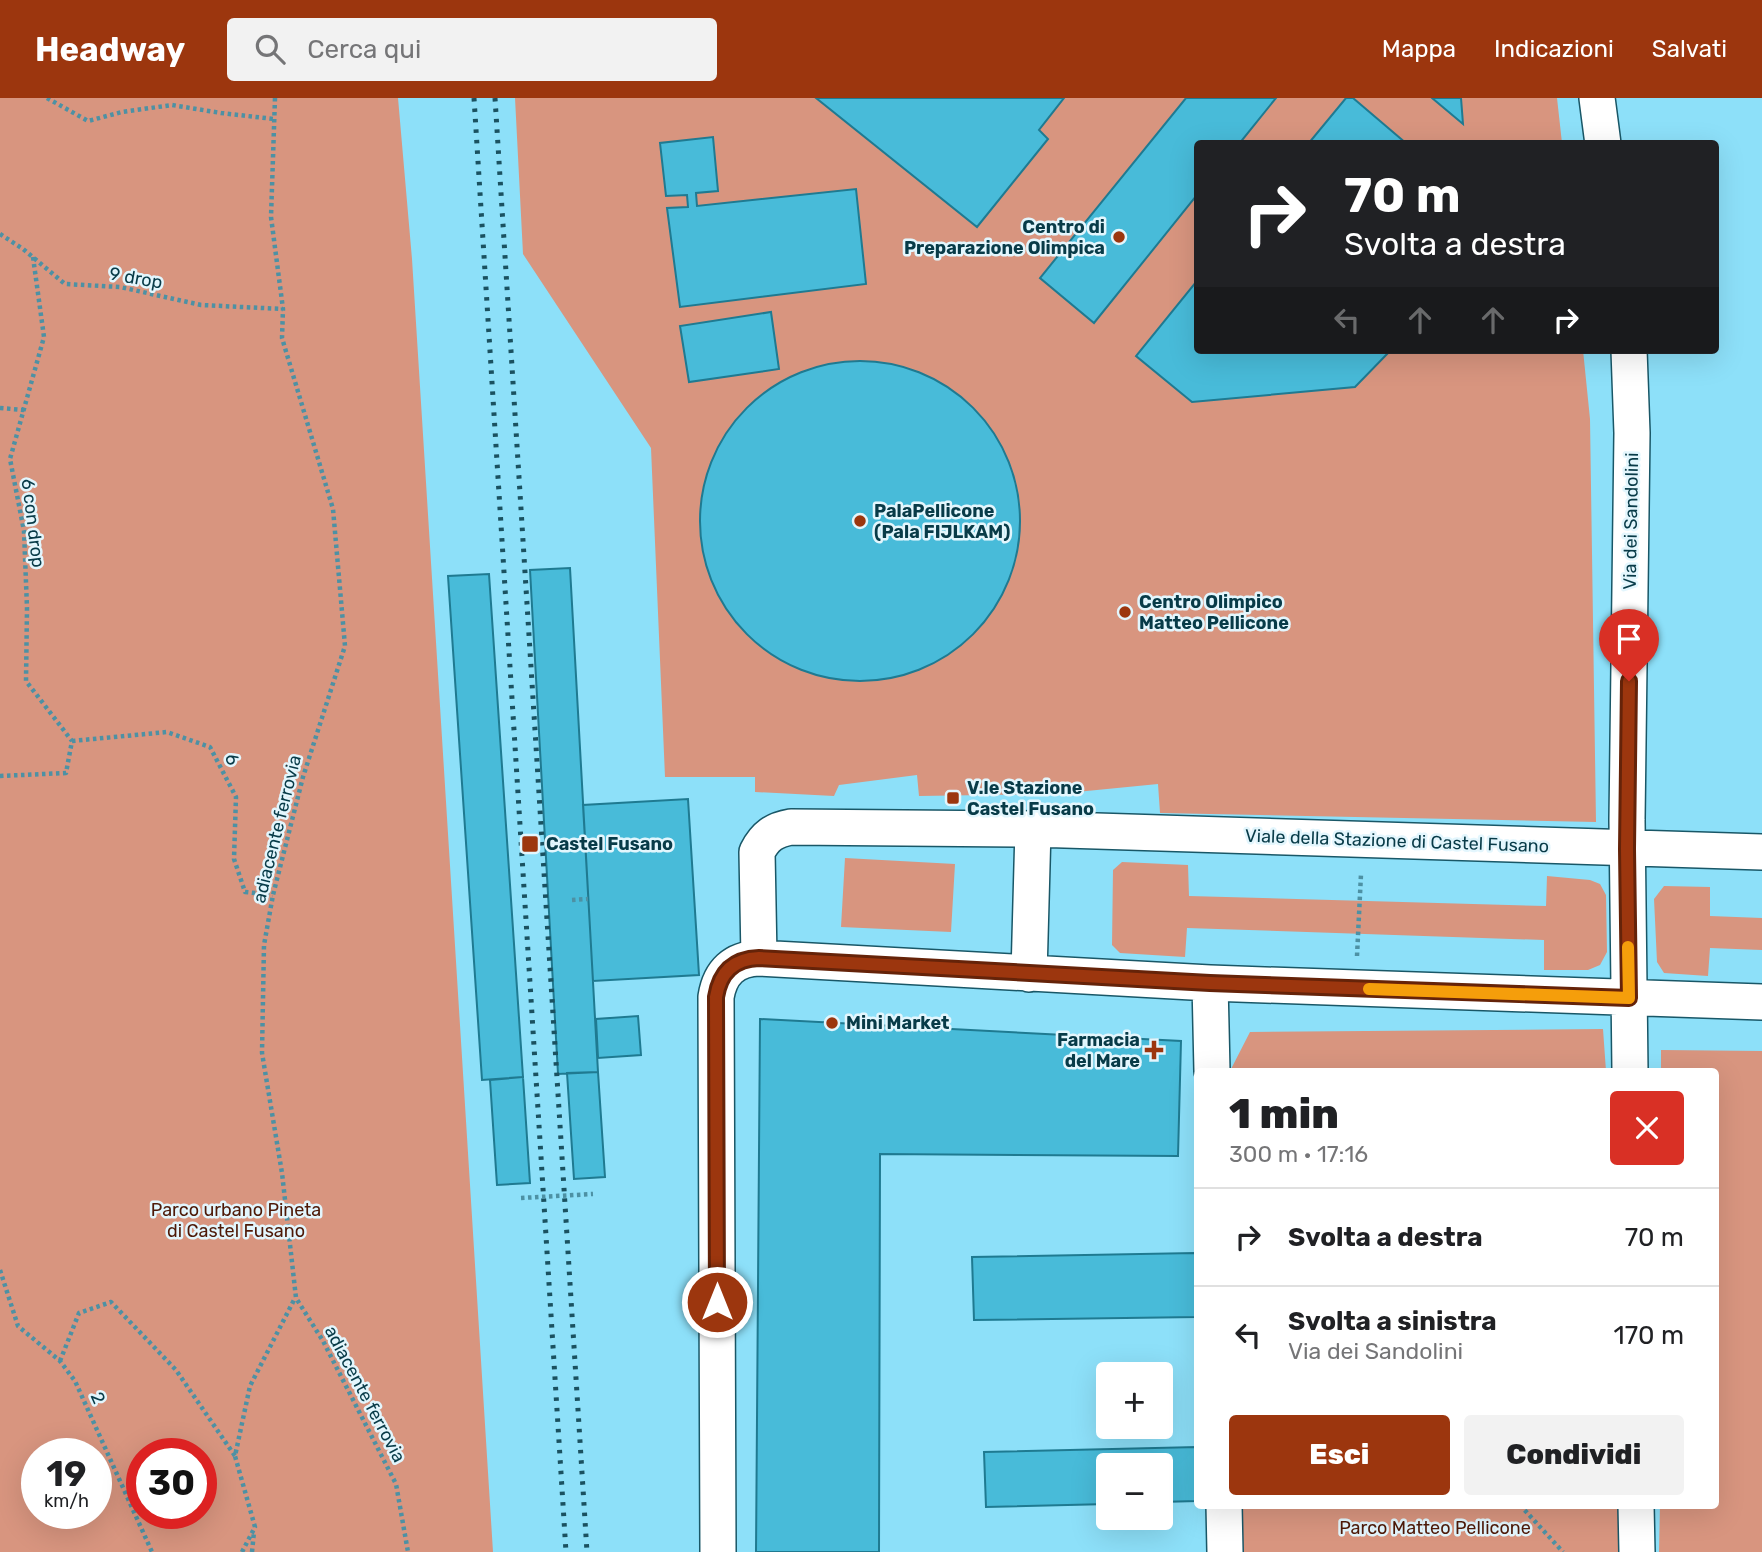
<!DOCTYPE html>
<html lang="it">
<head>
<meta charset="utf-8">
<style>
	body { margin:0; font-family:Rubik,sans-serif; background:#f2f2f2; color:#202124; height:100vh; display:flex; flex-direction:column; font-size:26px; white-space:nowrap }
	* { box-sizing:border-box; margin:0 }
	p { font-size:23px; color:#757577 }
	.icon { flex:none; width:38px; height:38px; fill:none; stroke:currentColor; stroke-width:2; stroke-linecap:round; stroke-linejoin:round }
	.map { position:relative; flex:1; overflow:hidden }
	.drawer { position:absolute; left:1194px; top:970px; width:525px; height:441px; display:flex; flex-direction:column; background:#fff; border-radius:7px; box-shadow:0 7px 28px #0002 }
	.drawer>* { flex:none }
	.hud { position:absolute; left:1194px; top:42px; width:525px; height:214px; border-radius:7px; box-shadow:0 7px 28px #0002; background:#202124; color:#fff; overflow:hidden }
	.fabs { position:absolute; left:1096px; top:1264px; display:grid; gap:14px }
	.fabs a { display:grid; place-items:center; width:77px; height:77px; border-radius:7px; background:#fff; box-shadow:0 7px 28px #0002; font-size:35px }
	.speed { position:absolute; left:21px; top:1340px; display:flex; gap:14px; font-size:35px; font-weight:700; text-align:center }
	.speed>* { display:grid; place-content:center; width:91px; height:91px; border-radius:50%; background:#fff; box-shadow:0 7px 28px #0002; line-height:1 }
	.speed small { font-size:18px; font-weight:400 }
	.speed .limit { border:10px solid #d22; background:#fff; color:#111 }
	.pin { position:absolute; display:grid; place-items:center; width:60px; height:60px; color:#fff; margin:-72px -30px; border-radius:50% 50% 50% 0; rotate:-45deg; box-shadow:0 0 7px #0007 }
	.pin .icon { rotate:45deg }
	.me { position:absolute; width:77px; margin:-38px; rotate:0deg; stroke-linejoin:round; filter:drop-shadow(0 0 5px #0008) }
	.turn { display:flex; align-items:center; gap:24px; height:147px; padding:0 35px; font-size:32px }
	.turn .icon { width:91px; height:91px; stroke-width:2.5 }
	.turn b { display:block; font-size:49px; line-height:60px }
	.lanes { display:flex; align-items:center; height:66px; padding:0 35px; background:#0003; justify-content:center; gap:35px; direction:ltr }
	.lanes .off { opacity:.35 }
	.round { display:grid; place-items:center; flex:none; width:74px; height:74px; border-radius:7px; background:#f2f2f2 }
	.head { display:flex; align-items:center; justify-content:space-between; height:119px; padding:0 35px }
	h1 { font-size:42px; font-weight:800; line-height:52px }
	.cta { display:flex; gap:14px; margin-top:auto; padding:14px 35px }
	.cta a { flex:1; height:80px; border-radius:7px; background:#9c360e; color:#fff; font-size:28px; font-weight:800; line-height:80px; text-align:center }
	.cta a+a { background:#f2f2f2; color:#202124 }
	ul { padding:0; list-style:none }
	li { display:flex; align-items:center; gap:21px; height:98px; padding:0 35px; border-top:2px solid #e0e0e0 }
	li div { flex:1 }
	li b { display:block; font-size:26px }
	li em { font-style:normal }
	header { display:flex; align-items:center; gap:42px; box-sizing:border-box; height:98px; padding:0 35px; background:#9c360e; color:#fff }
	header strong { font-size:33px }
	nav { display:flex; gap:38px; margin-inline-start:auto; font-size:24px }
	.search { width:490px; height:63px; background:#f2f2f2; display:flex; align-items:center; gap:18px; box-sizing:border-box; padding:0 24px; border-radius:7px; color:#757577; font-size:26px }
	.map>svg:first-child { display:block }
</style>
</head>
<body>
<header>
<strong>Headway</strong>
<div class="search"><svg class="icon" aria-label="search" viewBox="0 0 24 24"><circle cx="10" cy="10" r="6"/><path d="M15 15l6 6"/></svg>Cerca qui</div>
<nav><a>Mappa</a><a>Indicazioni</a><a>Salvati</a></nav>
</header>
<div class="map">
<svg width="1762" height="1454" viewBox="0 0 1762 1454">
	<rect width="100%" height="100%" fill="#8de0f9"/>
	<path fill="#d8957f" fill-rule="evenodd" d="M0,0h398l14,161 81,1293h-493zM96,1356v60h-59v-60zM201,1356v60h-59v-60z
		M515,0h1042l5,45 -365,1v206h386l7,69 6,403 -436,-9 -2,-29 -102,10 -137,2 -2,-21 -78,10 -5,11 -79,-4v-15h-90l-14,-329 -128,-194z
		M845,760l110,6 -4,68 -110,-5z
		M1122,764l66,3 1,31 357,10 1,-30 43,4 10,4 6,11 1,57 -7,13 -12,5h-44v-30l-357,-12 -2,29 -65,-4 -8,-8 1,-75z
		M1664,788l46,1v29l52,2v32l-52,-2 -2,28 -44,-3 -7,-11 -3,-63z
		M1603,931l3,42h-376l20,-39z
		M1661,952l101,1v501h-103l1,-47h55v-434h-54z
		M1237,1407h394l3,47h-394z"/>
	<path fill="#48bbd9" stroke="#1f7a91" stroke-width="2" d="M816,0h248l-25,32 9,9 -71,88z
		M1186,0h90l-37,46h-42v51l-103,128 -54,-45z
		M1346,0h7l54,46h-99z
		M1432,0h29l2,26z
		M713,39l5,54 -22,2 1,13 159,-17 10,95 -186,23 -13,-99 21,-1 -1,-12 -21,1 -6,-53z
		M1196,184l1,68h194l-36,37 -163,15 -56,-46z
		M771,214l8,57 -90,13 -9,-56z
		M700 423a160 160 0 1 1 320 0a160 160 0 1 1-320 0Z
		M570,470l28,504 -40,2 -28,-504z
		M489,476l34,503 -41,3 -34,-504z
		M688,701l11,176 -106,6 -10,-176z
		M638,918l3,39 -43,3 -2,-39z
		M760,921l421,22 -3,115 -298,-2 -1,398h-123z
		M598,974l7,105 -31,2 -7,-106z
		M523,979l7,106 -33,2 -7,-105z
		M1195,1155l2,64 -223,3 -2,-63z
		M1197,1349v54l-37,1v-37h-52v39l-122,3 -2,-55z"/>
	<g fill="none" stroke-linecap="round" stroke-linejoin="round">
		<g stroke="#195767" stroke-width="38">
			<path id="minor" d="M1597,0l6,46
				M1629,252l3,83 -5,387 3,251
				M759,860l-2,-106c8,-16 17,-22 34,-25l242,2 729,23
				M1029,876l4,-145
				M1210,885l2,88
				M1224,1407l1,47
				M1636,1407l1,47
				M718,1454l-2,-555c4,-25 18,-38 43,-39l451,25 552,19"/>
		</g>
		<path stroke="#4d91a4" stroke-width="4.5" stroke-dasharray="3.5 3.5" stroke-linecap="butt" d="M47,0l41,23 34,-9 50,-7 49,8 53,6
			M275,0l-4,119 12,92 -1,29 51,171 12,137 -42,131 -30,118 -9,50 -2,108 20,120 14,125 27,43 73,143 12,68
			M0,136l23,15 42,35 55,3 81,18 82,4
			M33,159l11,80 -34,122 14,72 3,77 -1,73 46,60
			M0,310l24,2
			M72,643l95,-9 43,15 26,50 -2,62 11,33 28,3
			M0,678l66,-3 6,-32
			M572,802l16,-1
			M1357,858l4,-82
			M0,1172l18,56 42,35 15,20 77,171
			M60,1263l19,-48 32,-11 65,68 59,86
			M1520,1407l43,47
			M242,1454l13,-25 -20,-71 15,-70 45,-88
			M252,1454l2,-20"/>
		<use href="#minor" stroke="#fff" stroke-width="35"/>
		<path stroke="#1a5160" stroke-width="5" stroke-dasharray="3.5 7" stroke-linecap="butt" d="M474,0l92,1454
			M495,0l92,1454"/>
		<path stroke="#4d91a4" stroke-width="4.5" stroke-dasharray="3.5 3.5" stroke-linecap="butt" d="M521,1100l72,-4"/>
	</g>
	<g fill="none" stroke-linecap="round" stroke-linejoin="round">
		<g stroke="#652309" stroke-width="18">
			<path id="route" d="M717,1204l-1,-305c4,-25 18,-38 43,-39l451,25 419,15 -2,-149 2,-168"/>
		</g>
		<use href="#route" stroke="#9c360e" stroke-width="12"/>
		<path stroke="#f59e0b" stroke-width="12" d="M1369,891l260,9 -1,-51"/>
	</g>
	<g fill="#9c360e" stroke="#e3f6fd" stroke-width="2.5">
		<circle cx="1119" cy="139" r="7"/>
		<circle cx="860" cy="423" r="7"/>
		<circle cx="1125" cy="514" r="7"/>
		<rect x="946" y="693" width="14" height="14" rx="3.5"/>
		<rect x="521" y="737" width="18" height="18" rx="3.5"/>
		<circle cx="832" cy="925" r="7"/>
		<path d="M1150.5 941.5h7v7h7v7h-7v7h-7v-7h-7v-7h7z"/>
	</g>
	<g text-anchor="middle" dominant-baseline="central" stroke-width="5" stroke-linejoin="round" paint-order="stroke">
		<g font-size="18" font-weight="bold" fill="#083b48" stroke="#e3f6fd" text-anchor="start">
			<text x="1105" y="129" text-anchor="end">Centro di<tspan x="1105" dy="21">Preparazione Olimpica</tspan></text>
			<text x="874" y="413">PalaPellicone<tspan x="874" dy="21">(Pala FIJLKAM)</tspan></text>
			<text x="1139" y="504">Centro Olimpico<tspan x="1139" dy="21">Matteo Pellicone</tspan></text>
			<text x="967" y="690">V.le Stazione<tspan x="967" dy="21">Castel Fusano</tspan></text>
			<text x="546" y="746">Castel Fusano</text>
			<text x="846" y="925">Mini Market</text>
			<text x="1140" y="942" text-anchor="end">Farmacia<tspan x="1140" dy="21">del Mare</tspan></text>
		</g>
		<g font-size="18" fill="#083b48" stroke="#e3f6fd">
			<text transform="translate(136 180) rotate(10)">9 drop</text>
			<text transform="translate(1631 423) rotate(-89)">Via dei Sandolini</text>
			<text transform="translate(33 425) rotate(83)">6 con drop</text>
			<text transform="translate(232 661) rotate(63)">6</text>
			<text transform="translate(277 731) rotate(-76)">adiacente ferrovia</text>
			<text transform="translate(1397 743) rotate(2)">Viale della Stazione di Castel Fusano</text>
			<text transform="translate(365 1296) rotate(62)">adiacente ferrovia</text>
			<text transform="translate(98 1300) rotate(66)">2</text>
		</g>
		<g font-size="18" fill="#4e1907" stroke="#e3f6fd">
			<text x="236" y="1112">Parco urbano Pineta<tspan x="236" dy="21">di Castel Fusano</tspan></text>
			<text x="1435" y="1430">Parco Matteo Pellicone</text>
		</g>
	</g>
</svg>
<div class="fabs">
<a>+</a>
<a>−</a>
</div>
<div class="speed"><div>19<small>km/h</small></div><div class="limit">30</div></div>
<div class="pin" style="left:1629px;top:583px;background:#d93025"><svg class="icon" aria-label="arrive" viewBox="0 0 24 24"><path d="M6 21V4h12l-3 4 3 4H6"/></svg></div>
<svg class="me" style="left:717px;top:1204px" viewBox="-20 -20 40 40"><circle r="17" fill="#9c360e" stroke="#fff" stroke-width="3"/><path d="M0-11L8 9 0 5-8 9z" fill="#fff"/></svg>
<div class="hud">
<div class="turn"><svg class="icon" aria-label="right" viewBox="0 0 24 24"><path d="M7 20v-9h11M14 6l5 5-5 5"/></svg><div><b>70 m</b>Svolta a destra</div></div>
<div class="lanes"><svg class="icon off" aria-label="left" viewBox="0 0 24 24"><path d="M17 20v-9H6M10 6l-5 5 5 5"/></svg><svg class="icon off" aria-label="ahead" viewBox="0 0 24 24"><path d="M12 20V5M6 11l6-6 6 6"/></svg><svg class="icon off" aria-label="ahead" viewBox="0 0 24 24"><path d="M12 20V5M6 11l6-6 6 6"/></svg><svg class="icon" aria-label="right" viewBox="0 0 24 24"><path d="M7 20v-9h11M14 6l5 5-5 5"/></svg></div>
</div>
<section class="drawer">
<div class="head"><div><h1>1 min</h1><p>300 m · 17:16</p></div><a class="round" style="background:#d93025;color:#fff"><svg class="icon" aria-label="close" viewBox="0 0 24 24"><path d="M6 6l12 12M18 6L6 18"/></svg></a></div>
<ul>
<li><svg class="icon" aria-label="right" viewBox="0 0 24 24"><path d="M7 20v-9h11M14 6l5 5-5 5"/></svg><div><b>Svolta a destra</b></div><em>70 m</em></li>
<li><svg class="icon" aria-label="left" viewBox="0 0 24 24"><path d="M17 20v-9H6M10 6l-5 5 5 5"/></svg><div><b>Svolta a sinistra</b><p>Via dei Sandolini</p></div><em>170 m</em></li>
</ul>
<div class="cta"><a>Esci</a><a>Condividi</a></div>
</section>
</div>
</body>
</html>
